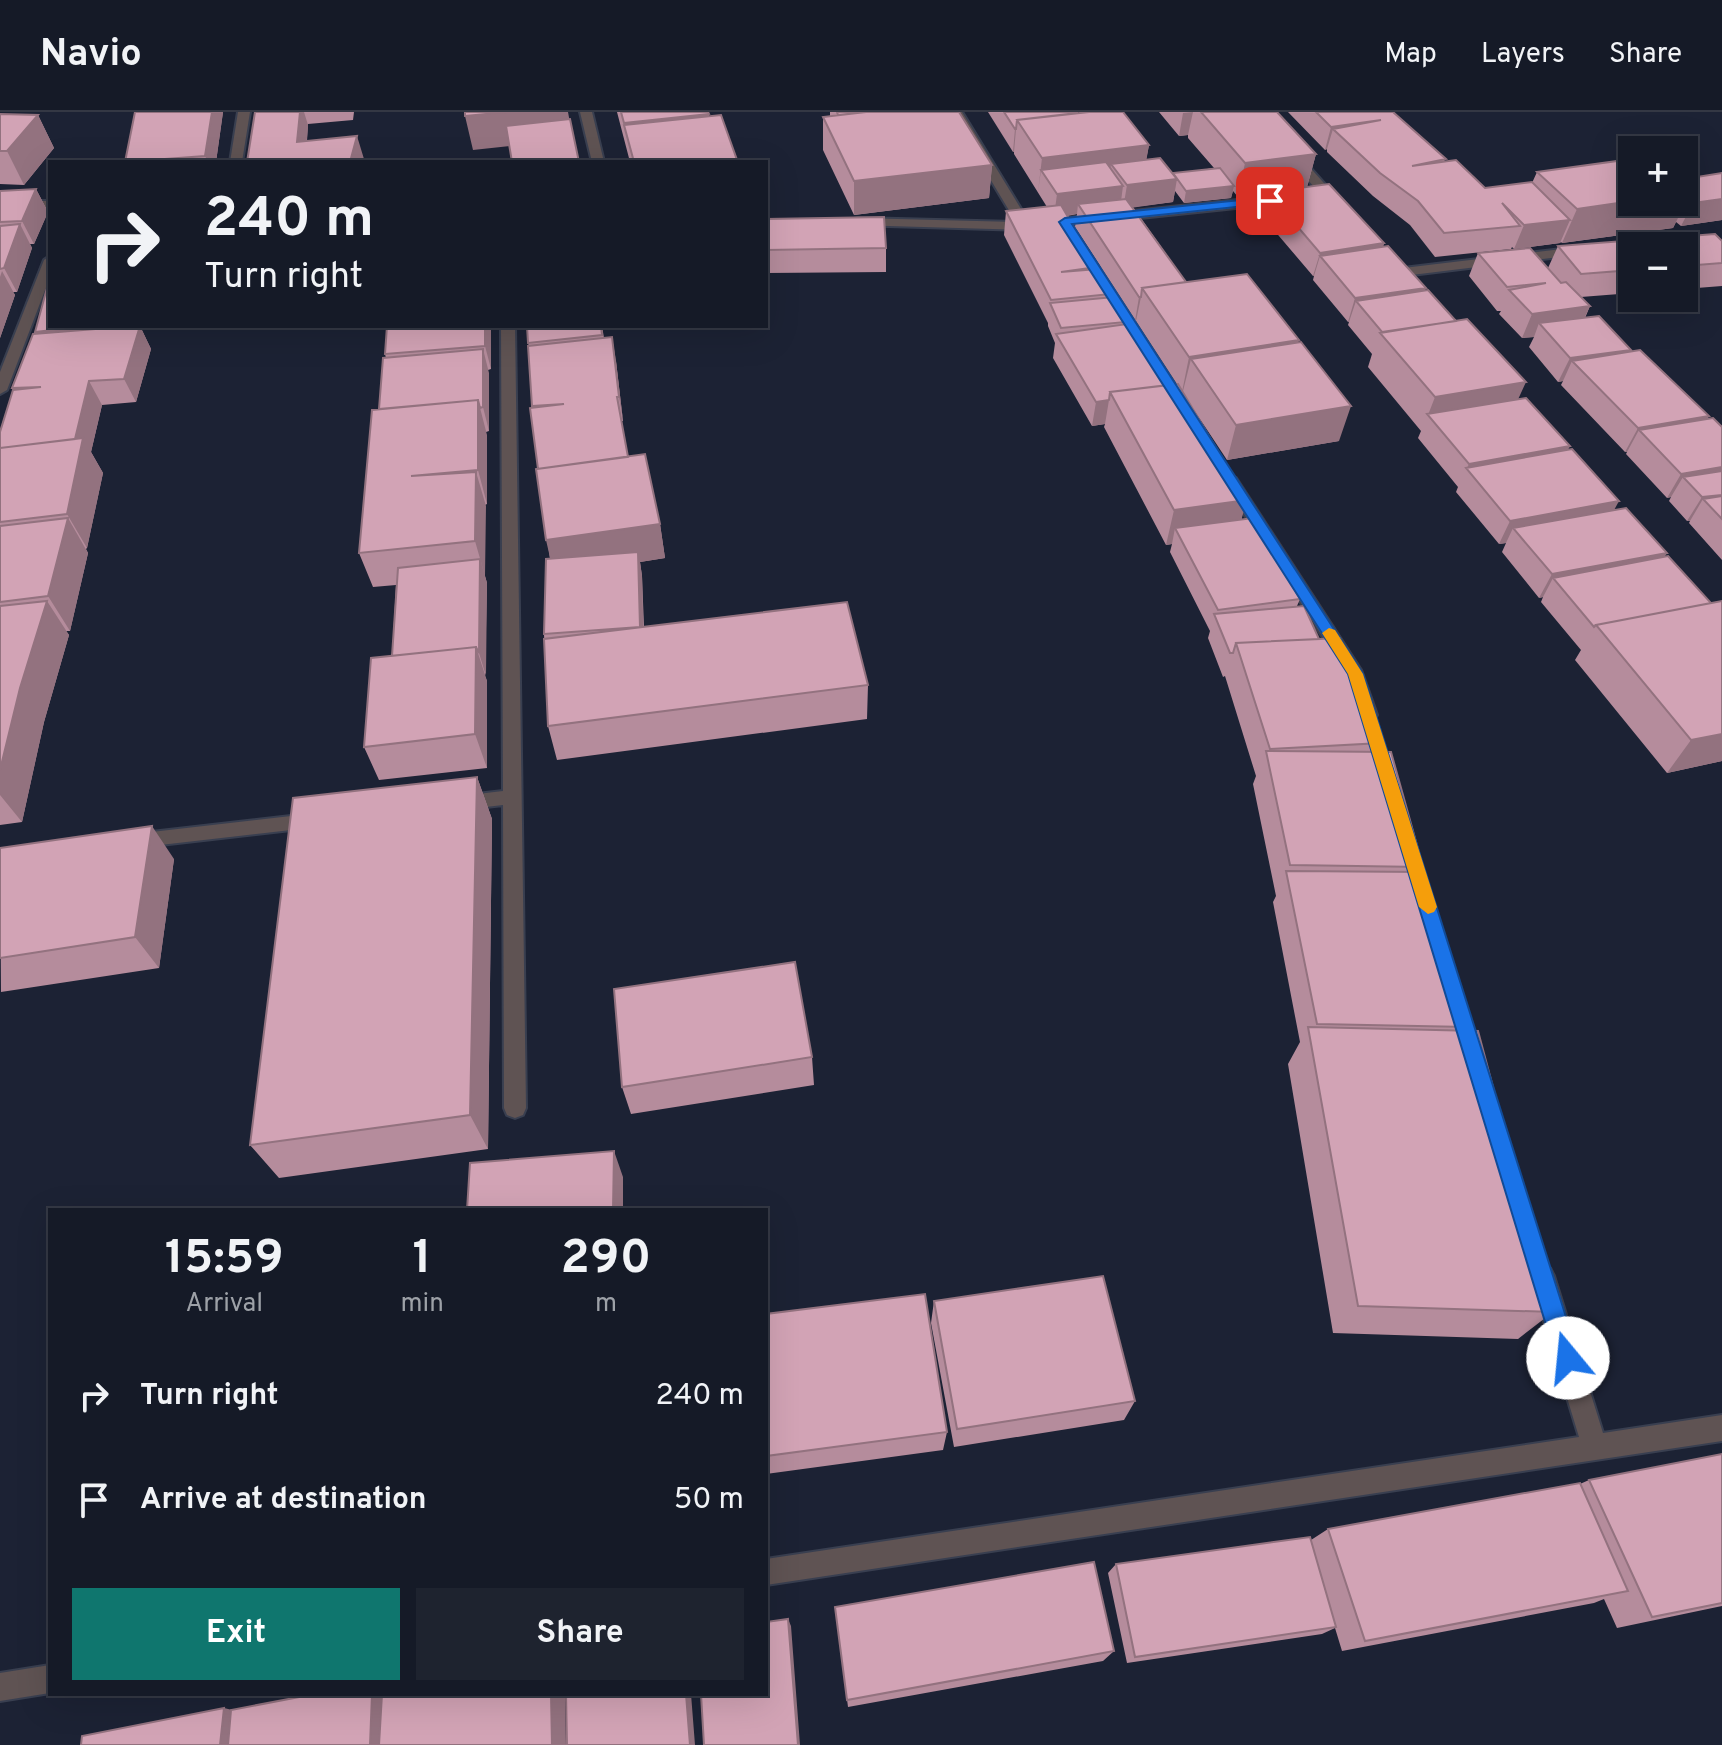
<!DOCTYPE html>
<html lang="en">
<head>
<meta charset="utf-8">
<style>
	body { margin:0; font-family:Overpass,sans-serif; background:#1e232f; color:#f1f3f6; height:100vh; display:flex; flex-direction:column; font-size:30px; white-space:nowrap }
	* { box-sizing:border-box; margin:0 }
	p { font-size:26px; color:#9da1a7 }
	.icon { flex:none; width:44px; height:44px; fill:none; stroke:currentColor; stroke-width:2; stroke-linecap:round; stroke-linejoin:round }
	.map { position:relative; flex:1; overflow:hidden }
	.drawer { position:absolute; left:48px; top:1096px; width:720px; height:488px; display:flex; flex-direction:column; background:#151a27; border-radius:0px; box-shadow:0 8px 32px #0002,0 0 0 2px #343844 }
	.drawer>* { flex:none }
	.banner { position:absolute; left:48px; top:48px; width:720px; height:168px; border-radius:0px; box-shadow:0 8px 32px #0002,0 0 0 2px #343844; background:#151a27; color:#f1f3f6; overflow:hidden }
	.fabs { position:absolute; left:1618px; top:24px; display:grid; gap:16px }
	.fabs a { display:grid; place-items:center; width:80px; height:80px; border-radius:0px; background:#151a27; box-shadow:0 8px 32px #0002,0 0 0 2px #343844; font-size:40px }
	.pin { position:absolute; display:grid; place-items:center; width:68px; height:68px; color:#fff; margin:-34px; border-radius:16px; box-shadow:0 4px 12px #0006 }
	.me { position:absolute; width:88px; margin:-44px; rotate:343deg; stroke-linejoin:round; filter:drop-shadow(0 0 6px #0008) }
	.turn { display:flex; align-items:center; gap:28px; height:168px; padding:0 24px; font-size:36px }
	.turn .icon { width:104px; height:104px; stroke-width:2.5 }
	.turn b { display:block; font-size:56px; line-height:68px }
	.eta { display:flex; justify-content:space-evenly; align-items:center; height:136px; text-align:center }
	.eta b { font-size:48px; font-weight:700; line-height:56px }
	.cta { display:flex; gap:16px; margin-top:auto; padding:16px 24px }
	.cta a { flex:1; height:92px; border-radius:0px; background:#0f766e; color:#fff; font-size:32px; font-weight:700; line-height:92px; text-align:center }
	.cta a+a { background:#1e232f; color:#f1f3f6 }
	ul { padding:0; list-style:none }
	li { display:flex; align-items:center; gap:24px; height:104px; padding:0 24px }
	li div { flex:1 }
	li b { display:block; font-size:30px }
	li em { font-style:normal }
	header { display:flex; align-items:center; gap:48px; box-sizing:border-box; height:112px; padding:0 40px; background:#151a27; border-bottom:2px solid #343844 }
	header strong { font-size:38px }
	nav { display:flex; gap:44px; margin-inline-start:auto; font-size:28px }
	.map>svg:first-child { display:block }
</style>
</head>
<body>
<header>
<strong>Navio</strong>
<nav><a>Map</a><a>Layers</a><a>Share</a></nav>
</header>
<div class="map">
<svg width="1722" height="1633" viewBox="0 0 1722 1633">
	<rect width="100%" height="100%" fill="#1c2234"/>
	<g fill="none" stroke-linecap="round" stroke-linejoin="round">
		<g stroke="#393f50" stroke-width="4">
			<path id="minor" d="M238,0h12l-8,50h-12z
				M580,0h12l12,50h-12z
				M950,0h12l67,110 264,-28 6,4 -6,4 -268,28 -171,-5v-6l4,-1 158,4z
				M1289,41h8l43,48v6h-8l-43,-48z
				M0,89h50v8h-50z
				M1579,135l6,4 -1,3 -189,23 -7,-4 7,-4z
				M50,144v21l-43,113 -7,4v-22l44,-112z
				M1090,154l12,3 89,138 -2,3h-10l-2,-3 -89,-138z
				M501,214h14l11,782 -3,7 -8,3 -8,-3 -3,-7 -1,-303 -43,5 -9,-7 9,-7 43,-5z
				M1231,364l5,2 125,192 16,45 -3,5h-12l-15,-45 -124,-194z
				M317,701l9,7 -9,7 -183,21 -7,-2 -3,-5 3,-5 7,-2z
				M1542,1153l8,3 4,8 49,157 119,-18v26l-956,144v-26l813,-122 -49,-161 4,-8z
				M50,1553v28l-50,8v-28z"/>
		</g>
		<use href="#minor" fill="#5f5353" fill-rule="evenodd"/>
	</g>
	<path fill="#b58c9c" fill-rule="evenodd" d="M135,0h88l-7,50h-91z
		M255,0h99l-1,8 -45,4 -1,17 57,18 -117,3z
		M617,0h91l1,4 28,46h-107z
		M830,0h129l33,53 -3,33 -135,17 -31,-65v-33l7,-1z
		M988,0h88l73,33 -3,15 27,14 41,-6 -26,-30v-3l-9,1 -20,-24h118l39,42 -9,33 77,56 -1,4 42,44 93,108 50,51 46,60 50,47 58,204 -55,12 -92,-113 6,-10 -40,-48 2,-5 -4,1 -37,-46 4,-9 -7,1 -43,-52 2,-5 -40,-49 3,-7 -53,-64 4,-13 -24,-29 1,-3h-1l-35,-42 1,-4h-1l-51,-60 6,-23 -30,4 -5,-6 -2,7 -47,5 -9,-12 -2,11 -40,5 53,75 112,60 41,99 -112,19 -33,-50 48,109 58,80 -3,7 22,33 62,104 -4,9 46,115 -2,5 47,155 -4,4 89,281 -35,27 -185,-6 -45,-269 12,-22 -27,-140 3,-6 -23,-112 3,-8 -31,-100 -2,1 -15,-39 2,-7 -40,-79 2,-8 -6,1 -62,-118 1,-3 -13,2 -39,-68 2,-15 -7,-17v-3l-44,-88 2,-24 41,-4 -33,-53v-2h-1zM1077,102l-2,13 102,157 -9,1 -42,-61v-2l-16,-25 1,-3 -44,-78z
		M1288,0h105l52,49 40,27 47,-5 5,-11 95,30 52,-23 38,-6v47l-41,6 -5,-4 -3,6 -111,15 -1,-1 -1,1 -46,6 -2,-2 -1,2 -76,8 -25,-32 -37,-29 -46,-44v-3l-2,1z
		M0,2l38,1 16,33 -30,37 -24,-1z
		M36,77l12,23 -14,32h-4l2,4 -15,44h-4l2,3 -15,43v-147z
		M766,107l120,29v24l-120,1z
		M1722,129v45l-38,3v-43h-52v47l-51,4 9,9 -5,12 46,32 -1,2 79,64 -2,3 15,8v133l-33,-37 1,-2h-3l-18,-20 2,-4 -4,1 -41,-44 1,-2h-2l-64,-67 2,-4 -5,1 -29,-35 5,-10 -12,1 -23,-24 2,-3h-4l-28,-35 9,-23 70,15 10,-22z
		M50,214h90l11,23 -15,53 -34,3 -11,47 12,21 -16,75 -1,1 2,4 -18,78h-4l3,4 -25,87 -22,100 -22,3v-393l14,-42 -2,-2 24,-54 -1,-2z
		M387,214h104v43l-3,1 1,61 -3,1 1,72 -2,1v71l2,7 -2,93 2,5v87l-108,12 -15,-33 28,-91 4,-71 -23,2 -14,-34 27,-195 -1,-4z
		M527,214h75l2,12 12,23 7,60h-2l7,36 32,67 5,34 -25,4 2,14 2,51 224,58 -1,34 -310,41 -9,-34 -4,-92 6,-75 -12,-90z
		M477,665l15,42 -4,330 -209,29 -29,-33z
		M0,736l174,11 -15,109 -158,24z
		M812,945l2,28 -183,29 -9,-27z
		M934,1189l201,100 -11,19 -170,27 -23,-124z
		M766,1202l181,118 -4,18 -177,24z
		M1722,1342v152l-105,22 -13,-29 -10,4 -252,48 -7,-23 -13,6 -195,29 -19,-90 8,-9 195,-24 17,-11 252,-45 9,-4z
		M835,1495l279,44 -11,10 -255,46z"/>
	<path fill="#93727f" d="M212,0h11l-7,50h-8l-3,-6z
		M300,0h4l4,13 -3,37 -8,-20z
		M507,0h61l5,27 -100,11 -8,-34z
		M1193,0l-5,23 -9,1 4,-23z
		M709,2l3,33 -87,-19 -1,-5z
		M38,3l16,33 -30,37 -17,-34z
		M1381,8l-48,9 -6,20 -2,1 6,-23z
		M1015,17h1l-2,23h-1z
		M357,24l7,23 -1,3h-13z
		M1149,33l-6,34 -32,-15 -3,19 -67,-13 -3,22 4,-34z
		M1316,42l-9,33 -69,10 7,-34z
		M992,53l-3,33 -135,17v-34z
		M1177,67l-4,23 -50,7 4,-24z
		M1123,74l-3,23 -42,-5 -1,10 -23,3 3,-23z
		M1234,74l-3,12 -47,5 2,-12z
		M36,77l12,23 -14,32 -12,-23z
		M1684,82h6l-17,34 -111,15 15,-34 55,-8 52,1z
		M1722,87v21l-41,6 12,-23z
		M1570,108l-10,23 -46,6 10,-24z
		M20,112l12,24 -15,44 -13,-24z
		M1384,131l-7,24 -57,-11 -6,20h-1l7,-23z
		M2,159l13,24 -15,43v-61z
		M1426,176l-9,23 -61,-10 -7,21h-1l7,-24z
		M1139,185h2l-5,24h-1z
		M1590,194l-11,24 -40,-7 -5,14 -12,1 10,-24z
		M88,214h41l-81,30 -13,-24z
		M140,214l11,23 -15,53 -12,-23z
		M485,214h6v43l-6,-23z
		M612,225l4,24 7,60 -4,-24z
		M1299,228l-10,35 -98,-16 -8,32 -1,1 7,-35z
		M483,237l6,24v58l-6,-24z
		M1631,238l-12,24 -47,-13 -9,20 -5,1 12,-24z
		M89,269l13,24 -11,47 12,21 -16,75 -20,-34 6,-65z
		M1526,270l-16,35 -82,-2 7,-18z
		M478,288l9,35v69l-9,-34z
		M1109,288l-4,24 -13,2 4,-24z
		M1351,294l-12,35 -112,19 9,-35z
		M1709,304l-14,24 -56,-10 -12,22h-2l13,-24z
		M1570,334l-12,24 -91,-2 2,-4z
		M1722,355v22l-39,-12 -12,20 -4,1 14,-24z
		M476,360l10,34 -1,70 -10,-35z
		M1722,383v21l-19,-17 -13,22h-3l15,-24z
		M1247,388l-10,35 -62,-7 -3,16 -6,1 8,-35z
		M1619,389l-13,24 -93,3 -7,15 -7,1 11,-23z
		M68,406l20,35 -18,78 -22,-35z
		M660,412l5,34 -25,4 2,14 2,74 -4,-23 -86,-52 -8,-35z
		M1667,441l-15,24 -99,1 -10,19 -4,1 13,-24z
		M480,447l7,24 -1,93 -7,-23z
		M47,489l22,34 -25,87 -22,100 -22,-27v-25l20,-82z
		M476,535l11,34v87l-12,-34z
		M1722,622v27l-55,12 24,-33z
		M477,665l15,42 -4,330 -18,-34z
		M152,714l22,33 -15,109 -24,-31z
		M614,1039l9,26v33h-10z
		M788,1507l3,7 9,119h-2z
		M372,1582h23l-2,51h-23z
		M551,1582h14l1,51h-14z
		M686,1582h5l4,51h-5z
		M224,1596l29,7 -2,30h-31z"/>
	<path fill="#d2a3b5" stroke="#93727f" stroke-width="2" d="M135,0h77l-7,44 -80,6z
		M255,0h45l-3,30 60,-6 -7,26h-103z
		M465,0h42l-42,4z
		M621,0h87l1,2 -85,9z
		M837,0h29l-28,3z
		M866,0h93l33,53 -138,16 -31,-64z
		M1004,0h72l1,1 -60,7 -1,9h-1z
		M1089,0h34l26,33 -107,13 -25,-38z
		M1201,0h76l39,42 -71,9z
		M1316,0h77l53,47 -34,7 44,-6 29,28 47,-6 38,38 -46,5 -22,-22 18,23 -76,7 -26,-32 -38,-28 -47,-44 48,-9 -50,7z
		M0,2l38,1 -31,36h-7z
		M721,3l16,45 -19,2h-84l-10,-37z
		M570,7l9,43h-67l-6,-36z
		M1160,46l17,21 -50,6 -16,-21z
		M1632,47v42l-55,8 -40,-37z
		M1106,50l17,24 -66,8 -16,-24z
		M1220,56l14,18 -48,5 -13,-18z
		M1722,61v26l-29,4 -5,-5 2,-4 -6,-5v-10z
		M1329,72l55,59 -64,10 -52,-61z
		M36,77l-14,32 -22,1v-31z
		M1126,87l60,83 -44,6 -1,9h-2l-61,-93z
		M1061,93l36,62 -36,5 37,-3 13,25 -60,6 -45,-89z
		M884,105l2,31 -120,2v-31z
		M20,112l-16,44 -4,1v-43z
		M1715,122l7,7v22l-38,3v-20h-52v24l-51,4 -23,-28z
		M1388,134l38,42 -71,10 -35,-42z
		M1530,136l31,35 5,-1 24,24 -58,8 -23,-24 37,-7 -39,4 -29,-34z
		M1247,162l52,66 -110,17 -47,-69z
		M50,165v49h38l-53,6z
		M1428,178l28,31 -74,11 -26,-31z
		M1114,185l12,25 -65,6 -11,-25z
		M1599,204l32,34 -61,8 -31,-35z
		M1467,207l59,63 -91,15 -55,-64z
		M1127,212l41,61 -58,7 -1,8 -13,2 -40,-68z
		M133,214h7l-16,53 -35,2 -14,58 -75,9v-16l13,-42 28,-3 -29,1 21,-54z
		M387,214h98v20l-100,8z
		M527,214h74l1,9 -74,8z
		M612,225l7,60h-2l11,60 -90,12 -8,-61 34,-4 -32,2 -4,-60z
		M1301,230l50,64 -115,19 -45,-66z
		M483,237v58l-3,1 -2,-8 -99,9 4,-51z
		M1640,238l69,66 -71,12 -66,-67z
		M1178,272l69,116 -73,10 -64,-118z
		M1526,286l44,48 -101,18 -42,-50z
		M478,288v70l-67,6 65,-4 -1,69 -116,12 13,-143z
		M1713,306l9,9v40l-41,7 -42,-44z
		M83,326l-16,76 -67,8v-74z
		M1572,337l47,52 -109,20 -44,-53z
		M645,342l15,70 -114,16 -10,-71z
		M1722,359v24l-20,2 -19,-20z
		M1722,384v23l-19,-20z
		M1626,396l41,45 -115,21 -39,-46z
		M68,406l-20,78 -48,6v-76z
		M1253,406l47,81 -82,11 -43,-82z
		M638,440l2,75 -96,7 2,-75z
		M1668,444l43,47 -115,22 -2,2 -41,-49z
		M480,447l-1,94 -3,-6 -84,9 6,-88z
		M47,489l-27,87 -20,82v-164z
		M1722,489v133l-31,6 -95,-115z
		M847,490l21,83 -320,41 -4,-87z
		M1304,494l15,33 -83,4 -3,10h-3l-16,-39z
		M1340,526l41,105 -111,6 -34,-106z
		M476,535l-1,87 -111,13 7,-89z
		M1266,639l125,1 32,115 -133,-2z
		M477,665l-7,338 -220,30 43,-347z
		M152,714l-17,111 -135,21v-110z
		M1286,759l138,1 44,155 -151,-3z
		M795,850l17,95 -190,30 -8,-98z
		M1308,915l170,4 75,281 -195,-6z
		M614,1039l-1,59h-146l3,-47z
		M1103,1164l32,125 -178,28 -23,-128z
		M925,1182l22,138 -181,24v-142z
		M1722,1342v149l-70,14 -63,-137z
		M1580,1371l48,108 -263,50 -37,-112z
		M1310,1425l26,90 -201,30 -19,-93z
		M1094,1450l20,89 -267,49 -12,-93z
		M788,1507l10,126h-94l-3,-51h65v-72z
		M315,1582h57l-2,51h-142l3,-35z
		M382,1582h169l1,51h-173z
		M566,1582h120l4,51h-123z
		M224,1596l-4,37h-139l1,-9z"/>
	<path fill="#1a73e8" stroke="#114b97" stroke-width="2" d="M1270,85l4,1v5l-202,21 291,450 216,684 -4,8 -7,3 -8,-3 -4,-8 -208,-684 -289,-452 6,-4z"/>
	<path fill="#f59e0b" d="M1329,516l6,2 28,44 74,233 -3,5 -6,2 -9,-7 -71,-233 -26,-41z"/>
</svg>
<div class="fabs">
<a>+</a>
<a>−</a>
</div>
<div class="pin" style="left:1270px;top:89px;background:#d93025"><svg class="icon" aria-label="arrive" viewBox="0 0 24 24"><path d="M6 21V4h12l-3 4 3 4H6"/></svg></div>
<svg class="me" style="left:1568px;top:1246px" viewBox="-20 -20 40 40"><circle r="19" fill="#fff"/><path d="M0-13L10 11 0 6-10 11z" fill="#1a73e8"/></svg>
<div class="banner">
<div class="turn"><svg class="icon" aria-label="right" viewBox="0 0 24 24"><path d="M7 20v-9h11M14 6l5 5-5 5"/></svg><div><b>240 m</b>Turn right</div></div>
</div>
<section class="drawer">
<div class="eta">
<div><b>15:59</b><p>Arrival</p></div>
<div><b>1</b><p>min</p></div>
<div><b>290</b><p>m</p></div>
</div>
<ul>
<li><svg class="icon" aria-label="right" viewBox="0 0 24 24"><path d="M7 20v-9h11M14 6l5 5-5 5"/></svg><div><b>Turn right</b></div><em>240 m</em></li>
<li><svg class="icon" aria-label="arrive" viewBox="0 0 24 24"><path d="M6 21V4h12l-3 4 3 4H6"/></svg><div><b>Arrive at destination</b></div><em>50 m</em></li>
</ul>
<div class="cta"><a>Exit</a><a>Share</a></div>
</section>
</div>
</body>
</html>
